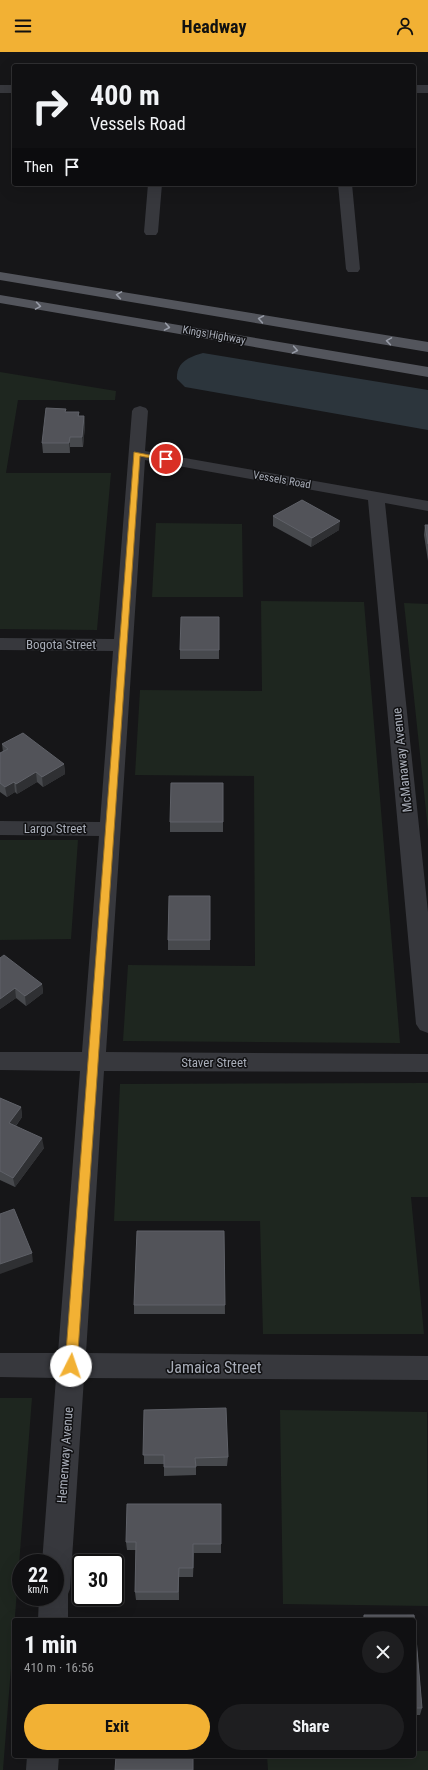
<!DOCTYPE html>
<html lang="en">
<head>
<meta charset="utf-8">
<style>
	body { margin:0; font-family:"Roboto Condensed",sans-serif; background:#1e1e20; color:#f1f3f6; height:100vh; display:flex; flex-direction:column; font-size:15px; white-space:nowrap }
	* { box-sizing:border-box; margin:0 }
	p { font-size:13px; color:#9c9d9f }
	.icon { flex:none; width:22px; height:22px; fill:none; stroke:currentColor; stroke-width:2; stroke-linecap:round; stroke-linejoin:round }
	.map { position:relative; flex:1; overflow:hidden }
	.details { position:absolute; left:12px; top:1566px; width:404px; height:140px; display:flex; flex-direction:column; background:#101012; border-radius:4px; box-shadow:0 4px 16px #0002,0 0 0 1px #303032 }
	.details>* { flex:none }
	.hud { position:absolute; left:12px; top:12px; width:404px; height:122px; border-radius:4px; box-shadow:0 4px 16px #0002,0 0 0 1px #303032; background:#101012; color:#f1f3f6; overflow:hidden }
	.speed { position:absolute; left:12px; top:1502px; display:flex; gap:8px; font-size:20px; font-weight:700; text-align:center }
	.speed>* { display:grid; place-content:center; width:52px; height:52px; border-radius:50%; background:#101012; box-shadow:0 4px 16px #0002,0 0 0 1px #303032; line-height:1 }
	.speed small { font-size:10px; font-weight:400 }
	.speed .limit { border:2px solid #111; border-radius:6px; background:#fff; color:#111 }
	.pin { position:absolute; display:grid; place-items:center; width:34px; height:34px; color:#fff; margin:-17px; border:2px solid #fff; border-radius:50%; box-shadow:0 1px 4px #0007 }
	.me { position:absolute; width:44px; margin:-22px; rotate:4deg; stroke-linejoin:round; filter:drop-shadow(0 0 3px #0008) }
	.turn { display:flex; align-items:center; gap:14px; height:84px; padding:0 12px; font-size:18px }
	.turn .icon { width:52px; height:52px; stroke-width:2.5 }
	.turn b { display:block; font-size:28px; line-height:34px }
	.then { display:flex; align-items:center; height:38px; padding:0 12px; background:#0003; gap:8px; font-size:15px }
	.round { display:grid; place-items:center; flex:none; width:42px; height:42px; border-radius:21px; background:#1e1e20 }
	.headline { display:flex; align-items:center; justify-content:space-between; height:68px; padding:0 12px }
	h1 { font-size:24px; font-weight:700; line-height:30px }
	.cta { display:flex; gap:8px; margin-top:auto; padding:8px 12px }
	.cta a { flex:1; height:46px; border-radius:24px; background:#f2b134; color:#111; font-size:16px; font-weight:700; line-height:46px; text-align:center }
	.cta a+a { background:#1e1e20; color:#f1f3f6 }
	header { display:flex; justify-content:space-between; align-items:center; height:52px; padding:0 12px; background:#f2b134; color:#111; font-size:18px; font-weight:700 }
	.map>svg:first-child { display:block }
</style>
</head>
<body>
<header><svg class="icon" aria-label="menu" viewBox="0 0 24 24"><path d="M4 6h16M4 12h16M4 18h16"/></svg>Headway<svg class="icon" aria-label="person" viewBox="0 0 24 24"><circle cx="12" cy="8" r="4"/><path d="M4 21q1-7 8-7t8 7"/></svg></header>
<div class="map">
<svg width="428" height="1718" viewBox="0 0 428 1718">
	<rect width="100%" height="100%" fill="#161618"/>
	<path fill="#1e261f" d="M0,320l116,19 -1,9h-97l-12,73h105l-14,157 -97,-1z
		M156,471l86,1 1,73h-91z
		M261,549l103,1 36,441 -277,-2 5,-76 127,1 -1,-190 -119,-1 5,-85 122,1z
		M404,551l24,1v226z
		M0,788h78l-7,99 -71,1z
		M428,1031v114h-17l13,137h-161l-3,-113h-146l6,-137z
		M0,1346h32l-29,372h-3z
		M280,1358l147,2 1,194 -145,-2z
		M414,1699h14v19h-160l-1,-14h147z"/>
	<path fill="#2c353c" d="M203,301l225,37v40l-243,-43 -8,-8c-1,-17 12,-22 26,-26z"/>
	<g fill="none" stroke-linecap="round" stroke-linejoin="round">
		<path fill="#37383d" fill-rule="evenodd" d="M0,33h14v8h-14z
			M414,33h14v8h-14z
			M148,132h14l-4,48 -2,3h-10l-2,-3z
			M338,132h14l8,85 -2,3h-10l-2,-3z
			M140,354l6,2 2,3 -3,40 283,50v10l-43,-8 43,409v121l-8,-3 -4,-6 -48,-524 -223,-40 -39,592 322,2v18l-324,-1 -18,282 342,3v24l-344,-2 -14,211 -2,5v26h-30l1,-23h16v-34h-13l14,-185 -56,-1v-24h58l22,-282 -80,-1v-18h82l17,-216 -99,-1v-14l100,1 13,-171 -113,-1v-12l114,1 18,-228 2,-3z
			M27,1704h32l-1,14h-32z"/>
		<path fill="#53555c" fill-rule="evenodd" d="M0,220l428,70v10l-428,-72z
			M0,243l428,72v10l-428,-74z"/>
	</g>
	<path fill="#47494d" d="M66,360h13v4h5l1,9 -2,22h-13v6h-27l-1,-10z
		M273,464l66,14 -28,17 -38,-21z
		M425,473h3v36l-4,-26z
		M219,565v42h-39v-9z
		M2,692l62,20 1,10 -22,13 -6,-5 -20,12 -2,-2 -8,5 -7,-5v-39l3,-1z
		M223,731v49h-53v-10z
		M210,844v54h-42v-10z
		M0,906l42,26 1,9 -17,13 -10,-8 -16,11z
		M0,1046l21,9 1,10 -6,9 28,22 -29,39 -15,-7z
		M224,1179l1,83h-91v-9z
		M144,1358l84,47 -1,9h-31v9l-32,1v-12h-20z
		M221,1452v49h-27l-1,24h-14v23h-43l-1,-8 1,-42h-9l-1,-8z
		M364,1563h50l8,93 -2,7h-6v-95h-51z"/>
	<path fill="#2f3033" d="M84,364l1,9 -2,22 -1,-10z
		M70,385v16l-1,-10z
		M340,469l-1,9 -28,17 1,-9z
		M64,712l1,10 -22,13 -1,-10z
		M36,720l1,10 -20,12 -1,-10z
		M14,730l1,10 -8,5 -2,-10z
		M42,932l1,9 -17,13 -1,-10z
		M15,936l1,10 -16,11v-10z
		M21,1055l1,10 -11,15 -2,-9z
		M42,1086l2,10 -29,39 -2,-9z
		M32,1201l1,9 -33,12v-10z"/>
	<path fill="#525359" stroke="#5f6168" d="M46,356l20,1 -1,3h14l-1,4h6l-2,21h-12l-1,6h-27z
		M302,448l38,21 -28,17 -39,-22z
		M425,473h3v19z
		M181,565h38v33h-39z
		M23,681l41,31 -22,13 -6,-5 -20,12 -2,-2 -9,5 -5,-4v-30l8,-4 -6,-5z
		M171,731h52v39h-53z
		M169,844h41v44h-42z
		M4,903l38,29 -17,12 -10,-8 -15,11v-41z
		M0,1046l21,9 -12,16 33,15 -29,40 -13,-7z
		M14,1157l18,44 -32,11v-50z
		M137,1179h87l1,74h-91z
		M226,1356l2,49 -33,1 1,9h-32v-12h-21l1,-45z
		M127,1452h94v40h-28v24h-14l-1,24h-43l1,-50h-10z
		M364,1563h50l8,93h-8v-88h-50z
		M116,1704h77v14h-78z"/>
	<defs><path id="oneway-chevron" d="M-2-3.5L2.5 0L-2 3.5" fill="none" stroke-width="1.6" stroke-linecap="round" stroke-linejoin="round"/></defs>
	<g stroke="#979ba6">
		<use href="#oneway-chevron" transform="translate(119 243) rotate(-171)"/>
		<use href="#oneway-chevron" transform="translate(38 254) rotate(9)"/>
		<use href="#oneway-chevron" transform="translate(261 267) rotate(-170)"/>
		<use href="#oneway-chevron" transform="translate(167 275) rotate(10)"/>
		<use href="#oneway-chevron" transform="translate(389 289) rotate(-171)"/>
		<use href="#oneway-chevron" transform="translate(295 298) rotate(10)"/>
	</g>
	<path fill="#f2b134" stroke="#9d7322" d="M134,400l36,7 -4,2 -26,-5 -63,910 -2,3 -4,2 -4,-2 -2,-3z"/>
	<g text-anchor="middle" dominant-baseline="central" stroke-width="3" stroke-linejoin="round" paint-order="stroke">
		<g font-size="11" fill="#a8adb8" stroke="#111113">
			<text transform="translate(214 283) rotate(10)">Kings Highway</text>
			<text transform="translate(282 428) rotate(10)">Vessels Road</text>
		</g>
		<g font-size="13" fill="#a8adb8" stroke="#111113">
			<text x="61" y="592">Bogota Street</text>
			<text transform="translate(402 708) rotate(-96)">McManaway Avenue</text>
			<text x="55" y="776">Largo Street</text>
			<text x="214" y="1010">Staver Street</text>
			<text transform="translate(65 1403) rotate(-86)">Hemenway Avenue</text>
		</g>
		<g font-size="16" fill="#a8adb8" stroke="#111113">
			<text x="214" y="1315">Jamaica Street</text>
		</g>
	</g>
</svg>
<div class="speed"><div>22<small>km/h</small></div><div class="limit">30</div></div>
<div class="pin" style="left:166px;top:407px;background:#d93025"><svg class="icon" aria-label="arrive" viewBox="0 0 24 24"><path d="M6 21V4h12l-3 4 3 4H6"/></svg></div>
<svg class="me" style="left:71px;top:1314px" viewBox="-20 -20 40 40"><circle r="19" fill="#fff"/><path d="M0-13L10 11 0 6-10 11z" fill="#f2b134"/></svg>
<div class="hud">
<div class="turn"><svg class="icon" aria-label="right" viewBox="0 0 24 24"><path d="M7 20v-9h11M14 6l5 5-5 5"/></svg><div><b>400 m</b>Vessels Road</div></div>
<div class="then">Then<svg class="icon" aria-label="arrive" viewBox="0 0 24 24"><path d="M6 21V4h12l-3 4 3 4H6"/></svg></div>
</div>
<section class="details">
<div class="headline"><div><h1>1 min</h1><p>410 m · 16:56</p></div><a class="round"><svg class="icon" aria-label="close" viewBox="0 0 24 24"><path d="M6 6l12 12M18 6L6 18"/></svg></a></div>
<div class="cta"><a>Exit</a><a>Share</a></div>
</section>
</div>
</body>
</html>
